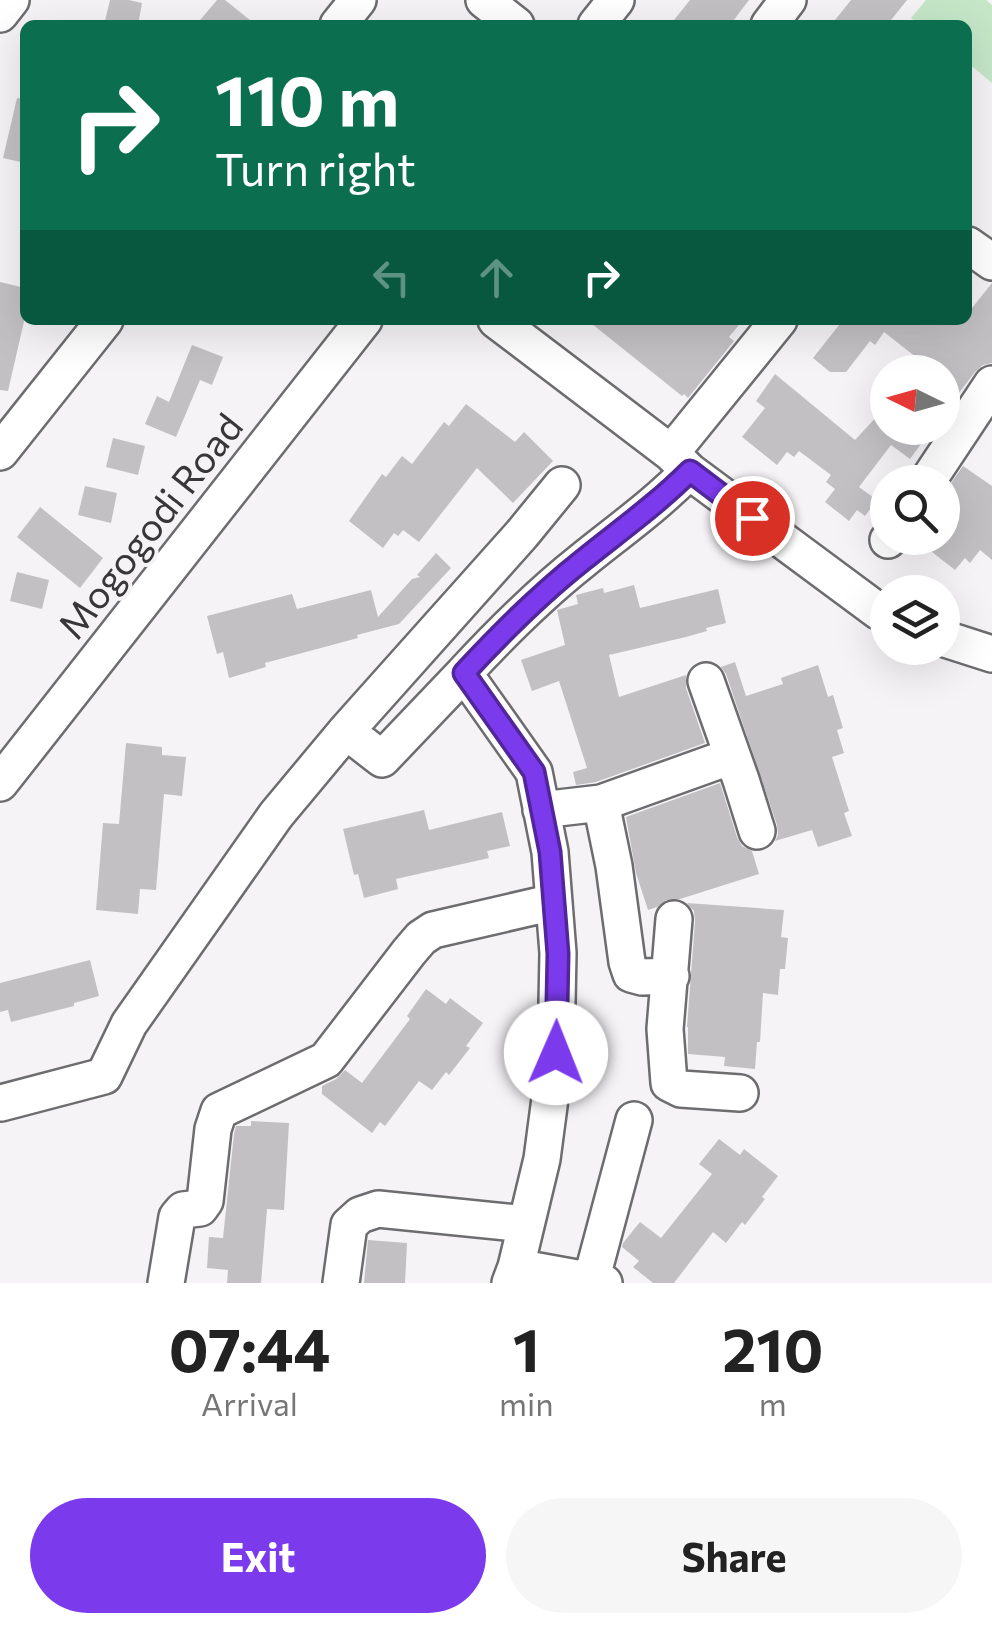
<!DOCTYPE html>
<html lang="en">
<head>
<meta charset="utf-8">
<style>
	body { margin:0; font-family:Commissioner,sans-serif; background:#f6f6f6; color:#222; height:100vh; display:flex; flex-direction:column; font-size:38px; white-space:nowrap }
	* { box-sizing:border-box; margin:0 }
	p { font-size:32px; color:#767676 }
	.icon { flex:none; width:55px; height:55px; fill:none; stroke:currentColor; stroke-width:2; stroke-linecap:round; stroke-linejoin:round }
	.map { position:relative; height:1283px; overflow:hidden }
	.sheet { display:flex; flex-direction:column; background:#fff; flex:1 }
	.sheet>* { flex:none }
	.banner { position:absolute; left:20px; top:20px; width:952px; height:305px; border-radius:15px; box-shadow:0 10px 40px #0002; background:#0b6e4f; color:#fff; overflow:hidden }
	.needle { width:65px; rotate:275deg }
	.tools { position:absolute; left:870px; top:355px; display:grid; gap:20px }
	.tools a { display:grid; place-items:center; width:90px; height:90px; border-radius:50%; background:#fff; box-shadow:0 10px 40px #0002; font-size:50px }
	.pin { position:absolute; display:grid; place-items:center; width:85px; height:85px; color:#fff; margin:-42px; border:5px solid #fff; border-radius:50%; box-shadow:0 2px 10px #0007 }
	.me { position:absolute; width:110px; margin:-55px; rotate:1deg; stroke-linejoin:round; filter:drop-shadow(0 0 8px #0008) }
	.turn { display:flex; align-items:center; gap:35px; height:210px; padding:0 30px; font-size:45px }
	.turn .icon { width:130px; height:130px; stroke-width:2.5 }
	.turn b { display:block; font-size:70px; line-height:85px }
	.lanes { display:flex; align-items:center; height:95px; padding:0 30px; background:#0003; justify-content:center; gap:50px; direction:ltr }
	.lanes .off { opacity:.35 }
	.eta { display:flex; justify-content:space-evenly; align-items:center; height:170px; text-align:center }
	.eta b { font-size:60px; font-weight:700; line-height:70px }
	.action { display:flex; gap:20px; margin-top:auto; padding:20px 30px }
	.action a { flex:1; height:115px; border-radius:60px; background:#7c3aed; color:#fff; font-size:40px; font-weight:700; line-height:115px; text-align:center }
	.action a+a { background:#f6f6f6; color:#222 }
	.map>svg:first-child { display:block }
</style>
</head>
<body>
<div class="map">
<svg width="992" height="1283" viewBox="0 0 992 1283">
	<rect width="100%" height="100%" fill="#f5f3f6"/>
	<path fill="#c5e7c8" d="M926,0h60l6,5v78l-24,-20v-38h-48l-9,-7z"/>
	<path fill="#c2c0c3" d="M110,0h19l13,3 -4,22h-34z
		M217,0h8l31,25h-60z
		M690,0h59l-19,25h-60z
		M851,0h56l-20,25h-56z
		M17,98l8,1v64l-22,-5z
		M0,282l25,6v29l-17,74 -8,-1z
		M992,283v80l-9,2 -8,7 -33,43v-43h-30l9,-11 -37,-29 -9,13 -5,-4 -24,31h-16l-17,-14 30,-38h125v-7z
		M587,320h156l-14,17 5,4 -46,57 -4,-4 -2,2z
		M192,345l31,12 -11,28 -12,-5 -24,57 -31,-13 12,-28 12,6z
		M775,374l80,66 25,-27 8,5v10h33l-7,10 7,6 -11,15 -19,-14 -32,42 18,13 -12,16 -8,-6 -8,11 -24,-19 10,-13 -9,-7 5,-7 -32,-24 -5,6 -7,-5 -10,13 -35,-28 23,-29 -9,-7z
		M466,404l49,38 9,-10 29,29 -40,42 -36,-35 -58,74 -16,-12 -5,6 -4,-3 -11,15 -34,-27 33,-47 4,3 16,-21 10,8 32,-42 5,4z
		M113,438l32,8 -7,29 -32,-8z
		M963,466l29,20v74l-12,-10 -10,13 -5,-5 -10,12 -23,-18 2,-3 -13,-11h21v-42z
		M85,486l32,7 -6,30 -33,-8z
		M40,507l63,51 -23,30 -63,-51z
		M436,553l15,15 -52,56 -42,11 1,3 -93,25 1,4 -37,11 -6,-26 -6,2 -10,-38 85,-22 5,15 74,-19 7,27 34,-38 8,-2 -3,-2z
		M17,572l32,8 -7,29 -32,-8z
		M634,585l6,23 78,-19 8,34 -20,5 1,3 -21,6 -77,18 10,42 67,-22v13l19,55 -109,39 -20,3 -3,-13 14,-4 -28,-87 -27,10 -11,-31 44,-15 -8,-35 21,-6 -2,-9 27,-7 1,5z
		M735,662l11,34 37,-12 -2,-6 37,-13 10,32 5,-2 10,33 -6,2 7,23 -12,4 17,54 -5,2 8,23 -34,11 -6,-17 -37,11 3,-6 -1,-10 -51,-151 -5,-7z
		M126,743l36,4v8l24,2 -4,39 -18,-2 -8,96 -16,-1 -2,25 -42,-4 7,-87 16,1z
		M720,783l17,54 5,9 10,5 7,23 -79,25 -14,1 -9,7 -9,3 -12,-37 -10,-56z
		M424,810l5,20 73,-18 8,34 -23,5 2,7 -93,21 2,10 -34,9 -6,-24 -4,1 -11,-46z
		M687,903l97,7 -3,27 7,1 -3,31h-5l-2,26 -15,-2 -3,49h-3l-2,27 -31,-3 1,-9 -37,-3v-27h-1l8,-106 -1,-10z
		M90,960l9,36 -25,7v3l-63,16 -3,-12 -8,2v-29z
		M426,989l20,15 4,-6 33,25 -17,23 4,2 -21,27 -3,-3 -14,18 -13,-9 -34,45 -5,-4 -8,11 -50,-39v-8l14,-7 9,-9 17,13 48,-64 -3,-3z
		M251,1121l38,2 -5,87 -17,-1 -6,74h-34l1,-13 -21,-2 2,-31 14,1 11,-104 2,-8h15z
		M719,1139l21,16 4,-6 34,27 -16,21 3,2 -20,26 -3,-3 -16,21 -13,-11 -39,51h-21l-20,-16 6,-6 -17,-14 1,-4 17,-21 21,16 51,-64 -13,-10z
		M368,1240l39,3 -2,40h-41z"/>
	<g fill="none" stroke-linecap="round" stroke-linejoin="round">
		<g stroke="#6d6c6e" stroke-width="40">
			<path id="minor" d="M484,0l32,25
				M0,14l11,-14
				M338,25l20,-25
				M596,25l20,-25
				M769,25l19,-25
				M968,245l24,17
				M496,320l175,133 18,18 189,140 10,4
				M0,452l105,-132
				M671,453l108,-133
				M927,482l65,-98
				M888,540l2,-2
				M942,638l50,16
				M464,673c37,-40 75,-78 118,-112 37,-30 74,-56 107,-90
				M706,681l35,99 16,51
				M346,731l36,28 82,-86 70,99 16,80 8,101 -2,100 -14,106 -26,108 -6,16
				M0,783l364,-463
				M601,803l13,63 13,96 4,12 11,3 29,-1
				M541,810l60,-7 131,-47
				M674,919l-9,110 4,54 12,6 59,4
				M1,1103l103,-27 25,-52 147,-209 70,-84 176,-197 40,-49
				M516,1267l88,16
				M591,1281l43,-161
				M166,1283l11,-66 6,-7 17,-2 5,-7 8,-72 6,-18 107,-51 83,-108 12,-14 12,-8 121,-28
				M341,1283l8,-58 11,-10 18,-6 148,15"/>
		</g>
		<use href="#minor" stroke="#fff" stroke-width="35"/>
	</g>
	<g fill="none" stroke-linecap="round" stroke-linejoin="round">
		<g stroke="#51269a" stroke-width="25">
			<path id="route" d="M556,1053l2,-99 -8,-102 -16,-80 -70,-99c37,-40 75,-78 118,-112 37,-30 74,-56 108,-90l62,47"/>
		</g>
		<use href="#route" stroke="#7c3aed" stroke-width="18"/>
	</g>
	<g text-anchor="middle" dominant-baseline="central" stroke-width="8" stroke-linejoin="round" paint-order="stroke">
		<g font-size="38" fill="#383738" stroke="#f5f3f6">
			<text transform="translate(149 525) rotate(-52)">Mogogodi Road</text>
		</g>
	</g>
</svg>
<div class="tools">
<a><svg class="needle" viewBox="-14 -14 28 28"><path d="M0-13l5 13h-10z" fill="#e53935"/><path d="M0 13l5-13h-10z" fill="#767676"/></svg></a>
<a><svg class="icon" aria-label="search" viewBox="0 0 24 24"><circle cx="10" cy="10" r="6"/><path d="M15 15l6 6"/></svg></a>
<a><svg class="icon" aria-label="layers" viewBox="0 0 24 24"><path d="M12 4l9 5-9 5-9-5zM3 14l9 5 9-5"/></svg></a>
</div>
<div class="pin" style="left:752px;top:518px;background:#d93025"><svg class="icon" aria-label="arrive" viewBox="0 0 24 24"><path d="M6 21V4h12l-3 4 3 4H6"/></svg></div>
<svg class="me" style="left:556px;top:1053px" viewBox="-20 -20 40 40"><circle r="19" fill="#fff"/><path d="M0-13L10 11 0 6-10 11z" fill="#7c3aed"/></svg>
<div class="banner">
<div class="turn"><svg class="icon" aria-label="right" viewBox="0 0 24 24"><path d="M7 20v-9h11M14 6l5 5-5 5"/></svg><div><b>110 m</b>Turn right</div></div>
<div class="lanes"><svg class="icon off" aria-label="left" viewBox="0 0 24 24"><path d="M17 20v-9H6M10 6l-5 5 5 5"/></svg><svg class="icon off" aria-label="ahead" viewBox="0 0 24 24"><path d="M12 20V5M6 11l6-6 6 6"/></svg><svg class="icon" aria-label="right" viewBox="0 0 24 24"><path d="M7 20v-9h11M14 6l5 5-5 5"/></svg></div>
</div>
</div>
<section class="sheet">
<div class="eta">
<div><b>07:44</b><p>Arrival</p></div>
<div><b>1</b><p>min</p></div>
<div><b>210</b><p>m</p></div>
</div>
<div class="action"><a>Exit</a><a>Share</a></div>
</section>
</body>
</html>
